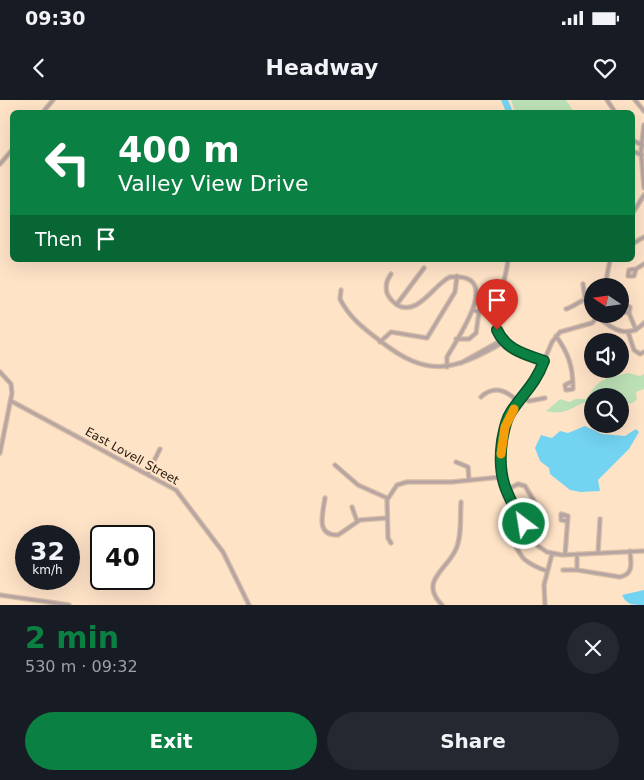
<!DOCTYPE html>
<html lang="en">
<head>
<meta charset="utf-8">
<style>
	body { margin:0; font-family:"DejaVu Sans",sans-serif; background:#242831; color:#f1f3f6; height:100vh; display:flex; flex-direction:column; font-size:19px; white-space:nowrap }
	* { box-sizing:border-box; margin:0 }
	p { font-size:16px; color:#9ea1a6 }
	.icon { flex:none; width:28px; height:28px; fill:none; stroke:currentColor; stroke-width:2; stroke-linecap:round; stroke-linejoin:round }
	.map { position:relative; height:505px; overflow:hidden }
	.details { display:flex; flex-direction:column; background:#171b24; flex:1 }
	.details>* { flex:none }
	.top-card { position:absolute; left:10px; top:10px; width:625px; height:152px; border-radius:8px; box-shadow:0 5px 20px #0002; background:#0b8043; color:#fff; overflow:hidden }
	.needle { width:32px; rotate:283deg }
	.fabs { position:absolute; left:584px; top:178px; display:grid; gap:10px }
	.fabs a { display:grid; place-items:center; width:45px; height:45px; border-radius:50%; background:#171b24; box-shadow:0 5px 20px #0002; font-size:25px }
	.speed { position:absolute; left:15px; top:425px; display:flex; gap:10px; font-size:25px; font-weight:700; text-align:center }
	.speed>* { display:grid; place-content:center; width:65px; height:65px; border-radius:50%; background:#171b24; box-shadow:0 5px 20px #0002; line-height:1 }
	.speed small { font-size:12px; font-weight:400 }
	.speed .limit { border:2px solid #111; border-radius:8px; background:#fff; color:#111 }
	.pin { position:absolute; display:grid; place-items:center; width:42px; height:42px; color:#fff; margin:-51px -21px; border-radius:50% 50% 50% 0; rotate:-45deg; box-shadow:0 0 5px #0007 }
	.pin .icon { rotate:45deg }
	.me { position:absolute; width:55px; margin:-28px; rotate:329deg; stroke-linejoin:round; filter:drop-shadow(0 0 4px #0008) }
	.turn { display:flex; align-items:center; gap:18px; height:105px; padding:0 25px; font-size:22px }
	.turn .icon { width:65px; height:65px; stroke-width:2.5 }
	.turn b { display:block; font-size:35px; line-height:42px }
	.then { display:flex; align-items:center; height:48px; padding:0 25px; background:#0003; gap:10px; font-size:19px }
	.round { display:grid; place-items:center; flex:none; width:52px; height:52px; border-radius:26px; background:#242831 }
	.summary { display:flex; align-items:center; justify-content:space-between; height:85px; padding:0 25px }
	h1 { font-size:30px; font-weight:700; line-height:38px; color:#0b8043 }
	.button { display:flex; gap:10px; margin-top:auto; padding:10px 25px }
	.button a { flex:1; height:58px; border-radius:30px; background:#0b8043; color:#fff; font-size:20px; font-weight:700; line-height:58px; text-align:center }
	.button a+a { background:#242831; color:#f1f3f6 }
	.status { display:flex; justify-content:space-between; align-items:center; height:35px; padding:0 25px; background:#171b24; direction:ltr }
	.status svg { height:14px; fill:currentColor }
	header { display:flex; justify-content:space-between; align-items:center; height:65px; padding:0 25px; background:#171b24; font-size:22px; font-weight:700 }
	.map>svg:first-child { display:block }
</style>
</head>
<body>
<div class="status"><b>09:30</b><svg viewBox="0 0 49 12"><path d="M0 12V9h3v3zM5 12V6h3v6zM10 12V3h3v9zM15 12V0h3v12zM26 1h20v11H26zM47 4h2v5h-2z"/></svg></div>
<header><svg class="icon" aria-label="back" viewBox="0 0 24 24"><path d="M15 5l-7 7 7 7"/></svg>Headway<svg class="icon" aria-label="heart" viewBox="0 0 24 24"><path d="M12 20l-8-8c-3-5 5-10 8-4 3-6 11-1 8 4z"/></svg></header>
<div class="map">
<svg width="644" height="505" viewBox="0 0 644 505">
	<rect width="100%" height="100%" fill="#ffe3c7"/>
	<path fill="#bde1b6" d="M511,0h55l8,12h-59z
		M628,273l12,3 4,-2v15l-8,3 1,7c-6,7 -9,4 -17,2v-5h-28v6c-19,0 -21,15 -46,9l14,-12 10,3 5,-3h11c15,-22 17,-20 42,-26z"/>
	<path fill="#73d4f2" d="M501,0h7l5,12h-7z
		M585,326l17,8 23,2 11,-7 3,3 -10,17 -31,31 2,11 -19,1 -11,-2 -20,-16 -1,-6 -9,-7 -5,-13 6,-13 11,3 8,-7 8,2z
		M644,490v15c-12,0 -17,0 -22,-10z"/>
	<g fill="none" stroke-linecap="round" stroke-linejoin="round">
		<g stroke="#d7bea6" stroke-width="5.5">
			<path id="minor" d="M607,0l8,12
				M635,0l9,11
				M43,12l10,-12
				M644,25l-3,26 3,37
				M632,40l12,6
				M632,51l10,4
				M0,64l12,-14
				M632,114l12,-19
				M632,144l12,-7
				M636,169l-2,7h-6l1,-6 7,-1 8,-5
				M391,174c-4,6 -6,11 -4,19 2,5 6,9 10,12 21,12 37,-21 53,-28 55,-5 8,60 -3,80v10
				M583,184l2,14
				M605,186l5,-26
				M341,190l-1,9c9,18 23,29 39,41 49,39 74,31 125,2 -18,-23 2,-56 4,-82
				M397,204l27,-36
				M566,209c10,-3 16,-11 26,-11
				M479,212l2,-8
				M629,213l-6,-1 1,-7 6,2 -1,6 7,17
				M600,214l-8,9 -32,9 -8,10 -16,38 -29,41 -7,36 1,20 8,21 22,38 7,10 9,6 15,3 82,-4
				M599,218c14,12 30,21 45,5
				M628,232l6,18 6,4 4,-2
				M556,236c13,18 17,31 17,53l-7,1 -1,-5 6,-3
				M456,239h13l7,-6 3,-21 -6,-2
				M380,242l11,-10 36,6 28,-46 2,-16
				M461,263l41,-23
				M543,264l-34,-14 -5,-4v-4l13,8 27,11
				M0,272l11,12 1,9 -12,60
				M481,297c13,-12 26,-7 37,5
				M522,298l7,3 16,-3
				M11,301l165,89 47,62 26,53
				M456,362l12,5 1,13
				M335,365l23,20 29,13
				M148,373l12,-24
				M505,391l13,-7 7,2 21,35
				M325,398c-2,15 -10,38 13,37l22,-15 27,-2
				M352,407l5,14
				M505,437c10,4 12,14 19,22 7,6 14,9 23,12
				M391,443l-3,-5 -1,-38 10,-15 10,-3h45l49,-5
				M598,453l2,-34
				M577,454v16l43,7c14,-3 11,-14 10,-26
				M565,455l3,-39 -7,-2v6l6,1
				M563,470h14
				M0,495l69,10
				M442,505c-24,-24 6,-36 14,-56 6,-13 4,-32 5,-47
				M545,505l-1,-20 8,-31"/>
		</g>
		<use href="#minor" stroke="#b7a5a3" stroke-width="3"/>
	</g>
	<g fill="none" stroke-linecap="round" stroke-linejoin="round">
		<g stroke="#07532c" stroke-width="12">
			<path id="route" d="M497,230c9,20 28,24 47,31 -9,24 -20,31 -33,51 -6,9 -7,19 -9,29 -5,36 4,53 22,83"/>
		</g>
		<use href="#route" stroke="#0b8043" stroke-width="9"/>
		<path stroke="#f59e0b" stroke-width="9" d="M501,354l4,-27 9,-18"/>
	</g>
	<g text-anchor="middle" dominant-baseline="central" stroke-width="4.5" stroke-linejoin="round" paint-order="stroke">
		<g font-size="12" fill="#22180e" stroke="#ffe3c7">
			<text transform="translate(132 356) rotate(29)">East Lovell Street</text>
		</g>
	</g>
</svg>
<div class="fabs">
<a><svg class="needle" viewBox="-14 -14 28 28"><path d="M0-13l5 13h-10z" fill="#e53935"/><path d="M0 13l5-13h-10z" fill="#9ea1a6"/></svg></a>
<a><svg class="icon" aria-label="sound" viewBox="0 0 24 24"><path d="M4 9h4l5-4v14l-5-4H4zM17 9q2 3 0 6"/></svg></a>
<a><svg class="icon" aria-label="search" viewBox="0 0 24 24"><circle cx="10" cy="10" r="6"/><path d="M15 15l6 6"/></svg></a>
</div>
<div class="speed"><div>32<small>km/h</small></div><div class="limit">40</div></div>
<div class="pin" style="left:497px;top:230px;background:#d93025"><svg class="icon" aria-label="arrive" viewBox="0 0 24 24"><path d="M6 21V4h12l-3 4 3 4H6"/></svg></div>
<svg class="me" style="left:524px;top:424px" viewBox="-20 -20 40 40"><circle r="17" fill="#0b8043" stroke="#fff" stroke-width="3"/><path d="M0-11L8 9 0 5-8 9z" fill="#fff"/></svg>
<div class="top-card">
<div class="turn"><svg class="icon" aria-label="left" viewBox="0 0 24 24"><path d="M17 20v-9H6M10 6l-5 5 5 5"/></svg><div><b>400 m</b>Valley View Drive</div></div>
<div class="then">Then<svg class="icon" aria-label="arrive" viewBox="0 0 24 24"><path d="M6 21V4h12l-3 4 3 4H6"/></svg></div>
</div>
</div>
<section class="details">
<div class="summary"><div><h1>2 min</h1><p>530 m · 09:32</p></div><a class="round"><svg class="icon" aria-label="close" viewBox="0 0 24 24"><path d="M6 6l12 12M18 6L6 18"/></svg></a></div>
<div class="button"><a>Exit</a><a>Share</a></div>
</section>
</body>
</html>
